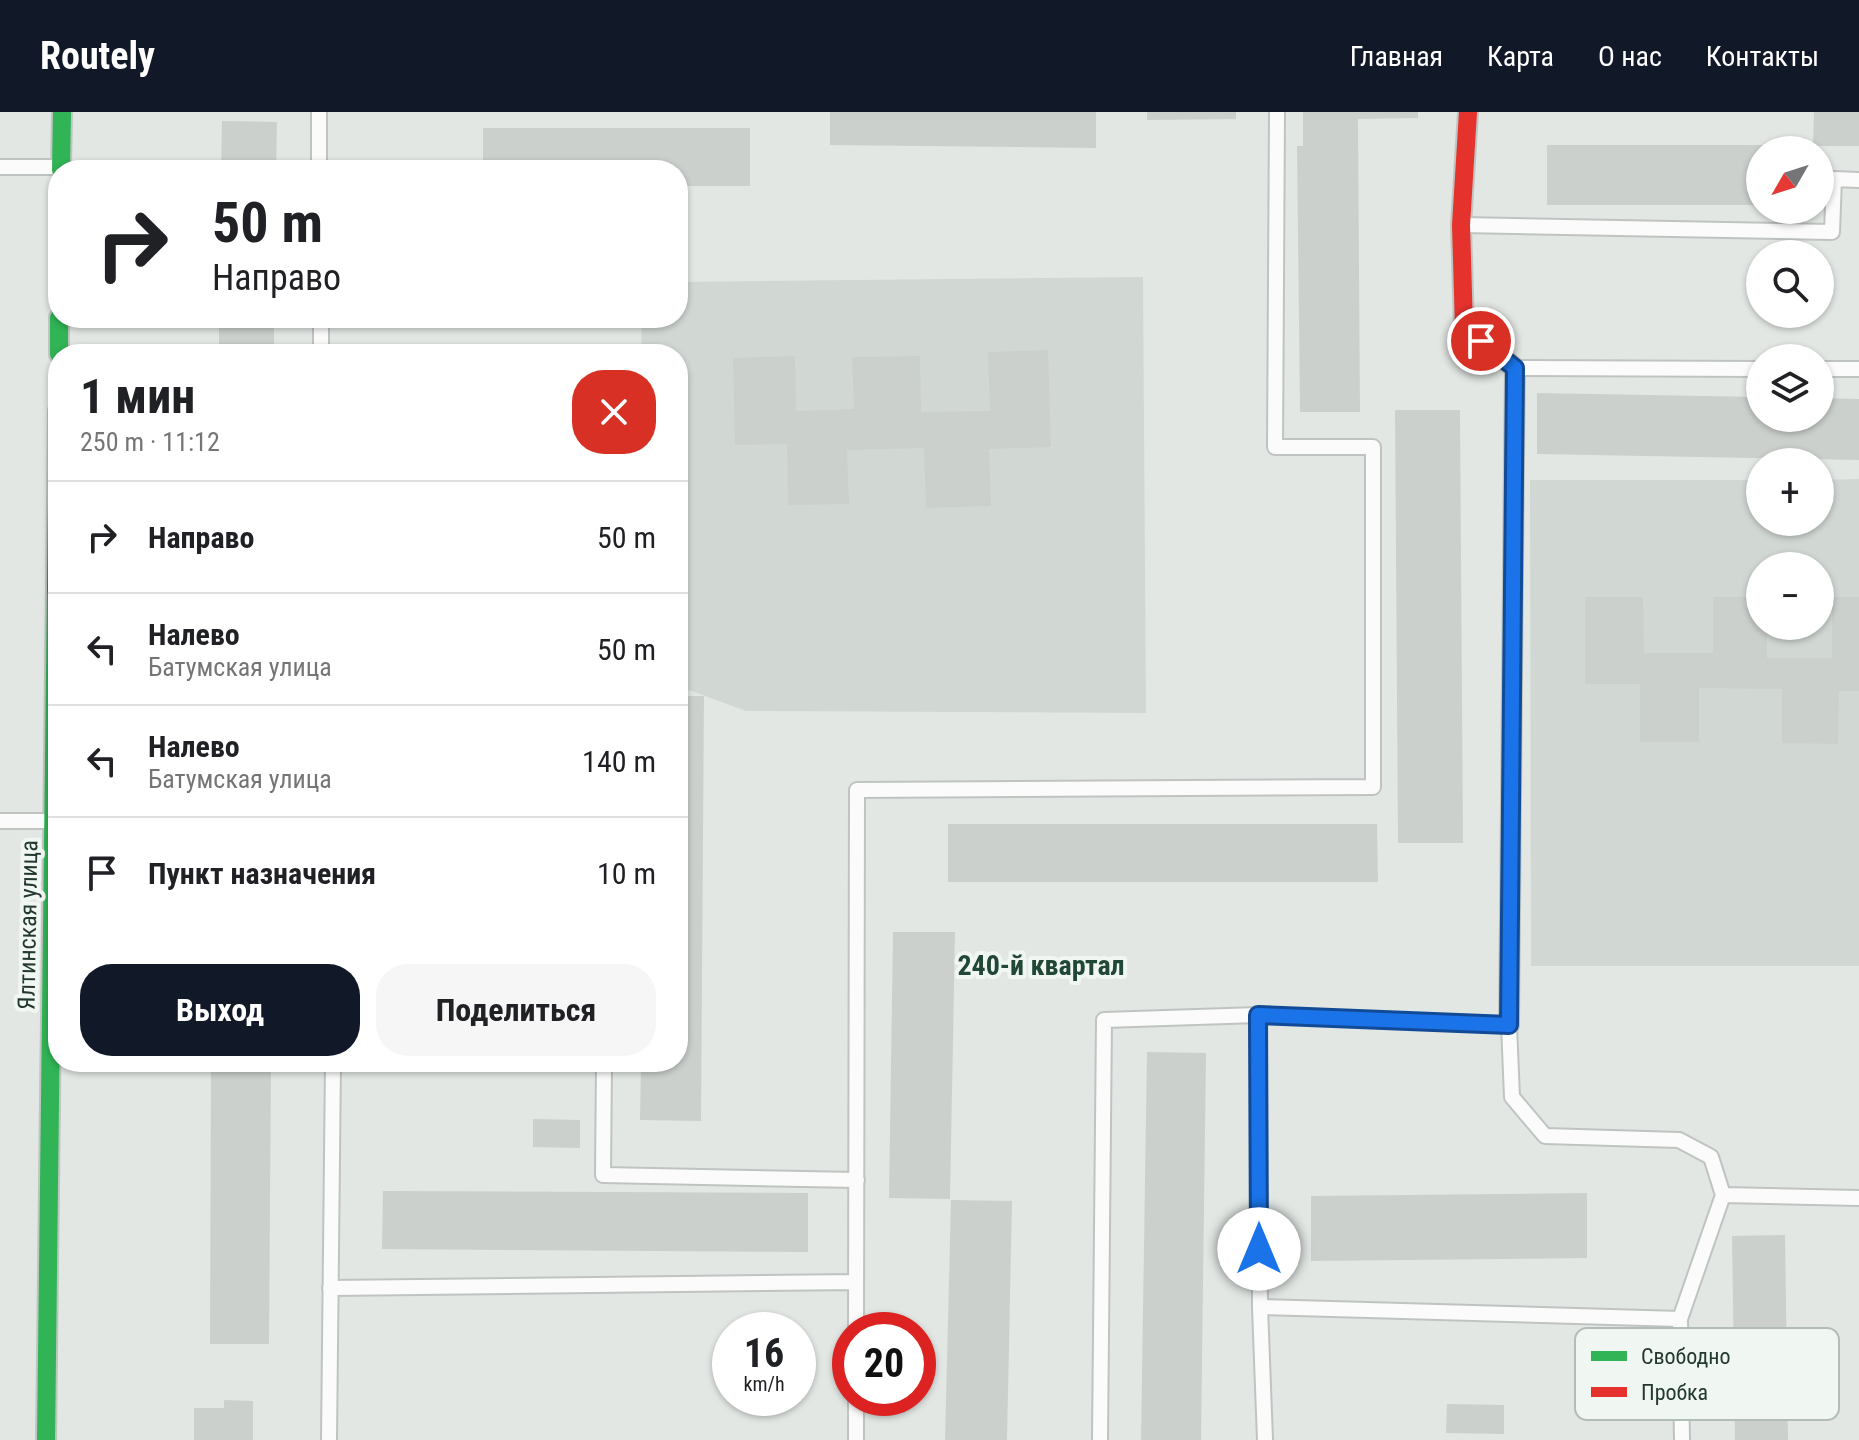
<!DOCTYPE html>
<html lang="ru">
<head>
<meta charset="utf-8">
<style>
	body { margin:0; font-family:"Roboto Condensed",sans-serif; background:#f6f6f6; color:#202124; height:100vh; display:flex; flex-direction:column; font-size:30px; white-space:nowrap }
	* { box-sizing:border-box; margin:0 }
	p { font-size:26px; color:#757577 }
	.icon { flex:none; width:44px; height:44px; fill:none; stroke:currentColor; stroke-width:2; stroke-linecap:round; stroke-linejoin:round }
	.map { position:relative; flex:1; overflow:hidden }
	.panel { position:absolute; left:48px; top:232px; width:640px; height:728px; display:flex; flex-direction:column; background:#fff; border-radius:32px; box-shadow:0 2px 6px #0004 }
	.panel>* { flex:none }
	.hud { position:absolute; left:48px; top:48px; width:640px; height:168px; border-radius:32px; box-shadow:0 2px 6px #0004; background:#fff; color:#202124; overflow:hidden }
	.needle { width:52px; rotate:231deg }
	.fabs { position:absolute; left:1746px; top:24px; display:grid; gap:16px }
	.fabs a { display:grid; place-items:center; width:88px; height:88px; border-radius:50%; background:#fff; box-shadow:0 2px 6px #0004; font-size:40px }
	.speed { position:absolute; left:712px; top:1200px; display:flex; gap:16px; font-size:40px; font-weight:700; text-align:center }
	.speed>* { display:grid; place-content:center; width:104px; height:104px; border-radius:50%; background:#fff; box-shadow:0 2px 6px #0004; line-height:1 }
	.speed small { font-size:20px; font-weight:400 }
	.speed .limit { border:12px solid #d22; background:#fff; color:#111 }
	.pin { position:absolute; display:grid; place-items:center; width:68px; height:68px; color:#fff; margin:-34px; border:4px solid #fff; border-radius:50%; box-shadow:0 2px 8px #0007 }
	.me { position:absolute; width:88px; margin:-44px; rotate:0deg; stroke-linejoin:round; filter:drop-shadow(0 0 6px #0008) }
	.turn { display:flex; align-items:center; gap:28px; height:168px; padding:0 32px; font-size:36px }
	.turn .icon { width:104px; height:104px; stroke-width:2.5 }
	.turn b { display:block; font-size:56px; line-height:68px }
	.round { display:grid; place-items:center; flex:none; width:84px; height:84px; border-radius:32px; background:#f6f6f6 }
	.summary { display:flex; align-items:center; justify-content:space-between; height:136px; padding:0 32px }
	h1 { font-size:48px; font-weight:700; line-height:60px }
	.button { display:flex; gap:16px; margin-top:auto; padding:16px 32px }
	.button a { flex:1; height:92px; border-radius:32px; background:#111827; color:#fff; font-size:32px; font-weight:700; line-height:92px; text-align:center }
	.button a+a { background:#f6f6f6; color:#202124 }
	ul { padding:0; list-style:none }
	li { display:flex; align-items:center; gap:24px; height:112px; padding:0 32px; border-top:2px solid #e0e0e0 }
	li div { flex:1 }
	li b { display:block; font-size:30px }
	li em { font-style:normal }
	header { display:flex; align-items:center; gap:48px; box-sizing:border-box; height:112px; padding:0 40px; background:#111827; color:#fff }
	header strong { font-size:38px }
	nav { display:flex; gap:44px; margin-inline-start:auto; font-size:28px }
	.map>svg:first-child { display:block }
</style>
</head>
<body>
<header>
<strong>Routely</strong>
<nav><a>Главная</a><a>Карта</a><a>О нас</a><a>Контакты</a></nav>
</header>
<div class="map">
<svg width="1859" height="1328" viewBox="0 0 1859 1328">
	<rect width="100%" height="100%" fill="#e2e7e4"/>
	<path fill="#d1d8d3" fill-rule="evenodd" d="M1143,165l3,436 -400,-2 -68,-25v-332h-37l1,-36h36v-36z
		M1859,367v487h-328l-1,-486h230v42h60v-42zM1760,454h60v60h-60z"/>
	<path fill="#cbd0cd" d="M830,0h266v36l-266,-3z
		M1147,0h89v7l-89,1z
		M1303,0h115v6l-60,1 2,293h-60l-3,-266h6z
		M1814,0h45v34h-46z
		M222,9l55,1 -1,48h-55z
		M483,16h267v58h-72v-16h-195z
		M1547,33h263v5h-50v55h-213z
		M219,206h55v36h-55z
		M1048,238l3,97 -62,2 2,57 -65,2 -2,-60 -77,2 2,54 -61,1 -1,-61 -52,1 -2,-87 62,-2 1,55 58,-2 -2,-52 68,-1 1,56 69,-1 -2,-59z
		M1537,281l223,4v21h60v-20l39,1v61l-322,-6z
		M1395,298h65l3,433h-65z
		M1585,485h58l1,56h69v-56h47v29h7v32h65v-61h27v94h-20l-1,53 -56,-1v-54l-83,-1v54h-59v-58h-55z
		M678,584h26l-3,425 -61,-1 1,-58h37z
		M948,712h429l1,58h-430z
		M893,820h62l-5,267 -61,-1z
		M1147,940l59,1 -5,387h-60z
		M211,950h60l-2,282h-59z
		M533,1007l47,1v28l-47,-1z
		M383,1079l425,2v59l-426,-3z
		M1587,1081v65l-276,3v-65z
		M951,1088l61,1 -5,239h-62z
		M1785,1123l3,205h-53l-3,-204z
		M224,1288l29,1v39h-59v-32h30z
		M1447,1292l57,1v29l-58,-1z"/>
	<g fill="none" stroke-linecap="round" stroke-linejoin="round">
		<g stroke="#bfc4c1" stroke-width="18">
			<path id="lane" d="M319,0v58
				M0,55h60
				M1463,113l369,7 2,-53 25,1
				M321,206v36
				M1516,256l244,1
				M1820,257h39
				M0,709h52
				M604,950l-1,113 254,5
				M1723,1083l136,3
				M330,1176l526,-6
				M1260,1195l420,12
				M856,1218l1,-540 516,-3v-340h-98l2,-335
				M329,1328l4,-378
				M856,1328v-42
				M1100,1328l4,-420 154,-5
				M1265,1328l-5,-133 -2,-292 251,10 3,72 33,39 134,4 32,17 12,38 -43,124 2,121"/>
		</g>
		<g stroke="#bfc5c1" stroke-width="22">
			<path id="fast" d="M61,58l1,-58
				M59,206v36
				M1509,913l5,-572
				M46,1328l10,-850"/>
		</g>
		<g stroke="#bfc5c1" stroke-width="22">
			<path id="jam" d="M1468,0l-7,113 3,103 51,40 -1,85
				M56,478l2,-179"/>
		</g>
		<use href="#lane" stroke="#fbfbfb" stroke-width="14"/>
		<use href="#fast" stroke="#30b455" stroke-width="18"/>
		<use href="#jam" stroke="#e5322d" stroke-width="18"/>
	</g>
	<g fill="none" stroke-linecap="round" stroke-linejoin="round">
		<g stroke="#114b97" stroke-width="20">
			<path id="route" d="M1259,1137l-1,-234 251,10 6,-657 -34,-27"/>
		</g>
		<use href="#route" stroke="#1a73e8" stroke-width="14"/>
	</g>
	<g text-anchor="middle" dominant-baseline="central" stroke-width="8" stroke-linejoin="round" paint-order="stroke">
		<g font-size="24" fill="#23382e" stroke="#f0f6f2">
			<text transform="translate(28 813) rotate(-89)">Ялтинская улица</text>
		</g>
		<g font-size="28" font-weight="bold" fill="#214737" stroke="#f0f6f2">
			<text x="1041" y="853">240-й квартал</text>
		</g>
	</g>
	<rect x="1575" y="1216" width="264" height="92" rx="12" fill="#f0f6f2" stroke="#b2bdb7" stroke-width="2"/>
	<rect x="1591" y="1239" width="36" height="10" fill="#30b455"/>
	<rect x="1591" y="1275" width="36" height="10" fill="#e5322d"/>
	<g font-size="22" fill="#23382e">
		<text x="1641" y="1252">Свободно</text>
		<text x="1641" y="1288">Пробка</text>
	</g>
</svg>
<div class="fabs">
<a><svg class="needle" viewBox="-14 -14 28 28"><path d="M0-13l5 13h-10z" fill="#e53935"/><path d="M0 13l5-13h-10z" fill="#757577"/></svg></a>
<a><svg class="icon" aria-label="search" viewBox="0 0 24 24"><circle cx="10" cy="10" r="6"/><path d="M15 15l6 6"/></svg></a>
<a><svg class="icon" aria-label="layers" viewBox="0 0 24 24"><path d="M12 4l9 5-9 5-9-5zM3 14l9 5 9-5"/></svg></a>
<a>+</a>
<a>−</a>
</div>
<div class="speed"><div>16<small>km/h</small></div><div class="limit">20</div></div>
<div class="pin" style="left:1481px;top:229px;background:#d93025"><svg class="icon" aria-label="arrive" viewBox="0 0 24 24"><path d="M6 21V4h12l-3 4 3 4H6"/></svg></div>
<svg class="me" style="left:1259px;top:1137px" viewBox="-20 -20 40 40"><circle r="19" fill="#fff"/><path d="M0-13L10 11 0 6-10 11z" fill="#1a73e8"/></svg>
<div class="hud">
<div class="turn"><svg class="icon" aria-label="right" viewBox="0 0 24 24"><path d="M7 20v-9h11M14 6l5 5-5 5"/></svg><div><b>50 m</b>Направо</div></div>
</div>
<section class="panel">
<div class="summary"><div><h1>1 мин</h1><p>250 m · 11:12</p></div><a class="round" style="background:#d93025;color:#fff"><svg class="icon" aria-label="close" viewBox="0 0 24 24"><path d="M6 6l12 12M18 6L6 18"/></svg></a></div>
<ul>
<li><svg class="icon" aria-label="right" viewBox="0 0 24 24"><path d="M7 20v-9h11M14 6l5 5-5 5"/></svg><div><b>Направо</b></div><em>50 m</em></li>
<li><svg class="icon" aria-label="left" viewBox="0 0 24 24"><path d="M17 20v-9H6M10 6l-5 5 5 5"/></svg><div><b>Налево</b><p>Батумская улица</p></div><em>50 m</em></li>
<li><svg class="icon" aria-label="left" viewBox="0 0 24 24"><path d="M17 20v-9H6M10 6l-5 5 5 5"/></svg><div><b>Налево</b><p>Батумская улица</p></div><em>140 m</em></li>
<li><svg class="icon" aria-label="arrive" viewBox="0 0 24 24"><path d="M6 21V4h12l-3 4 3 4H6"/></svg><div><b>Пункт назначения</b></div><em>10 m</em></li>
</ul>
<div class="button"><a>Выход</a><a>Поделиться</a></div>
</section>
</div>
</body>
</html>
